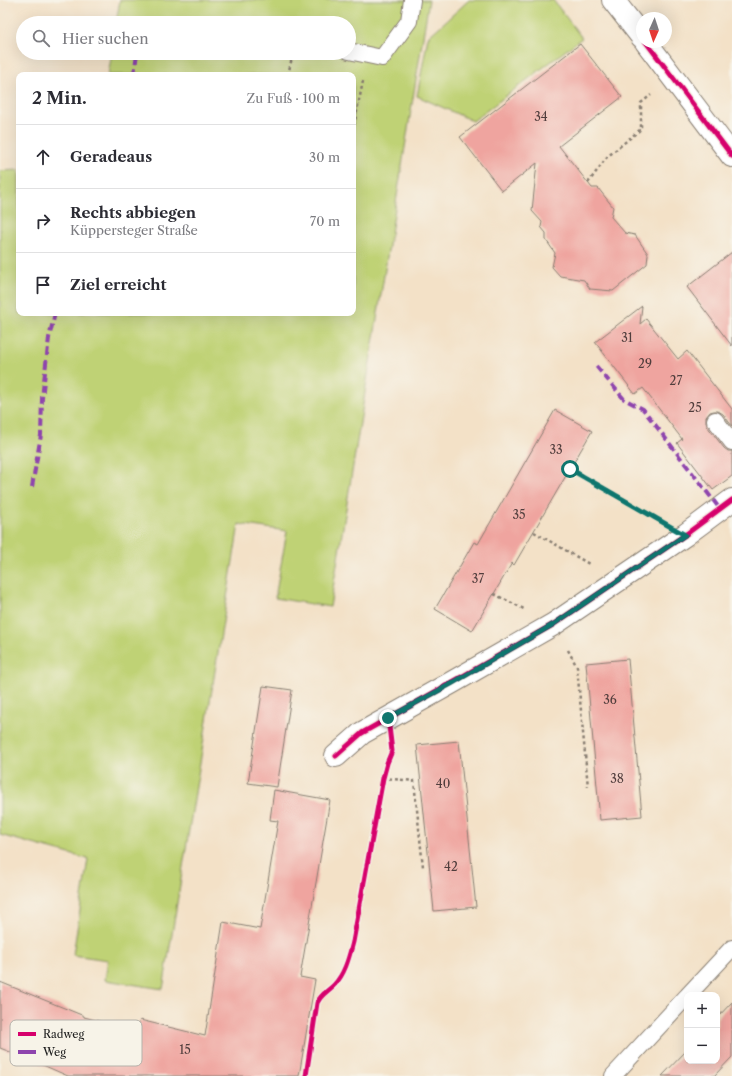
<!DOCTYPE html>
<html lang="de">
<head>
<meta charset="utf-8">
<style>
  :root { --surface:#fff; --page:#f7f7f7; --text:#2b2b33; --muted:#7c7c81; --line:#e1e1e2 }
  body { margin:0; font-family:"Libre Caslon Text",serif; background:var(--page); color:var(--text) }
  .controls { position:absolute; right:12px; bottom:12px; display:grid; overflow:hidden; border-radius:8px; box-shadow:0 4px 16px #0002 }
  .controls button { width:36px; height:36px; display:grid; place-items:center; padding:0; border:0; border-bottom:1px solid var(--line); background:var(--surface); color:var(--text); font:20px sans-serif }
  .compass { position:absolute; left:636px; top:12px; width:36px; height:36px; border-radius:50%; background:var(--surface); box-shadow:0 4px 16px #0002; rotate:183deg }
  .stop { position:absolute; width:12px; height:12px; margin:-9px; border:3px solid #0f766e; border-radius:50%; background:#fff }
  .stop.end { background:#0f766e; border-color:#fff; box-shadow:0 1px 4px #0008 }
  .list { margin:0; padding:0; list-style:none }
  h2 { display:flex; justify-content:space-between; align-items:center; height:52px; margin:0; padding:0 16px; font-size:17px }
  h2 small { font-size:13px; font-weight:400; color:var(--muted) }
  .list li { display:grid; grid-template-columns:26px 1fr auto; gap:12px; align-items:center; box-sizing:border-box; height:64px; padding:0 16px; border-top:1px solid var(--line) }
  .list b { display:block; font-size:15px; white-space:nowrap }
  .list p { margin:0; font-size:13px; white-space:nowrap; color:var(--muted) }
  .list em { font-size:13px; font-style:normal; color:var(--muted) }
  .icon { flex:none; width:22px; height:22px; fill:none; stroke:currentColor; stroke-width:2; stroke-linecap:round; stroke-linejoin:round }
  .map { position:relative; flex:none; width:732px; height:1076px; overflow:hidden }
  .search { position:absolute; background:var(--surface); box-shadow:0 4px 16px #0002; left:16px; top:16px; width:340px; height:44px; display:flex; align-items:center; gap:10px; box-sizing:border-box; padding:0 14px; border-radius:22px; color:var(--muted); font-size:15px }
  .panel { position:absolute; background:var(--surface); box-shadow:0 4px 16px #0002; left:16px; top:72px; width:340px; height:244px; border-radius:8px }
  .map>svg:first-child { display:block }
  .green { fill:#bfd275; stroke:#6e7748 }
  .building { fill:#efa49f }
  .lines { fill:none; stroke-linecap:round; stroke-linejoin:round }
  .service-casing { stroke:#887e72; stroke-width:18 }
  .minor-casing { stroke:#887e72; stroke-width:24 }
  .path { stroke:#887e72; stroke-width:2.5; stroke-dasharray:3 3; stroke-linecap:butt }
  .service { stroke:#fff; stroke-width:16 }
  .minor { stroke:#fff; stroke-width:22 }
  .quiet { stroke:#8e44ad; stroke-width:4; stroke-dasharray:8 4; stroke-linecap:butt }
  .cycleway-casing { stroke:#f7f3e8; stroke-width:8 }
  .cycleway { stroke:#d6006c; stroke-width:5 }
  .route { stroke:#0f766e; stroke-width:5 }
  .labels { text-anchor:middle; stroke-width:3; stroke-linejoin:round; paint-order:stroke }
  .number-label { font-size:12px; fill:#513e3d }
  .key { fill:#f7f3e8; stroke:#b5b2ab; stroke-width:1 }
  .key-label { font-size:11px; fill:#1c1c1c }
</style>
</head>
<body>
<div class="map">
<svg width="732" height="1076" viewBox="0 0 732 1076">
  <rect width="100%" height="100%" fill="#f7f3e8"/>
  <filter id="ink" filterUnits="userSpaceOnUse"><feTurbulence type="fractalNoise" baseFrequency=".025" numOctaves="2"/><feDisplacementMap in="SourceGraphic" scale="8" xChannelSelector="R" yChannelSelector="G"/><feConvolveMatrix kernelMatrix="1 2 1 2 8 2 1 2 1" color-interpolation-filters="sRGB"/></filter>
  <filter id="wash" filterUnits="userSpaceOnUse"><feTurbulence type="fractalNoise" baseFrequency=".012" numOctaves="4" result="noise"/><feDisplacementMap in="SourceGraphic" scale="16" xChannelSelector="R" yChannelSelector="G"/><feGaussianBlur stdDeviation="0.9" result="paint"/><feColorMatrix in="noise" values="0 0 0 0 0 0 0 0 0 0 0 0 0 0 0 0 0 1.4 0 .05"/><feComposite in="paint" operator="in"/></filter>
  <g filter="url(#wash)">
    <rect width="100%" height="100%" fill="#f3e1c7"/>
    <!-- green -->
    <path class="green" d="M120,0h309l-99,607 -55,-9 12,-67 -48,-7 -76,465 -58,-9 3,-20 -35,-5 15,-96 -88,-24v-664l19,-1v143h334v-238h-245l4,-22h237v-30h-233z
      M469,0h84l29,38 -109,83 -56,-25 11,-59z"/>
    <g id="blocks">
      <!-- building -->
      <path class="building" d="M580,44l42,53 -63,49 33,42h6l15,19 -2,10 14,16 10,2 13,19 -1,10 -34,27 -23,-2 -6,-9 -24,-4 -8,-9 3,-14 -9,-13v-7l-5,-6 1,-5 -10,-11 5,-48 -35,28 -42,-54z
        M732,252v94l-45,-59z
        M642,306l-2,18 6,-5 32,40 9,-8 45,58v17l-9,-12 -5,-3h-4l-4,1 -4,5v5l1,4 17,22 4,3h4v25l-19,14 -36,-47 5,-4 -39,-51 -8,6 -40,-52z
        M555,410l37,21 -78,134 -2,-2 -40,68 -37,-22 39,-67 4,2z
        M628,659l14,157 -42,4 -14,-157z
        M263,686l29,4 -15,97 -29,-4z
        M459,741l17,166 -42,4 -17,-166z
        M274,790l56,10 -30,177 15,3 -16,96h-231l-32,-14 -36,-14v-66l84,34v1l52,14 4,-11 65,16 18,-114 37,7 18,-108 -8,-1z
        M732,1002v55l-18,19h-52l25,-26v11h30v-43z"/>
    </g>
  </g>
  <g filter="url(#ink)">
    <use href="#blocks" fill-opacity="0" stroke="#887e72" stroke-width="1"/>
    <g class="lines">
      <defs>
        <path id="service" d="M349,51l33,7 27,-37 3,-21
          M715,420l17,22
          M688,995l44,-47
          M613,1076l74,-80"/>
        <path id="minor" d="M613,0l29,37
          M646,42l86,114
          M336,756l26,-23 89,-50 103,-59 131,-89 47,-35"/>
      </defs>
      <!-- service casing -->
      <use href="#service" class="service-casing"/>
      <!-- minor casing -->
      <use href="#minor" class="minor-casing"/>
      <!-- path -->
      <path class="path" d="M288,75l5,-22
        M353,131l10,-50
        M588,183l19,-26 34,-28v-26l10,-8
        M570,469l87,50
        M534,532l57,33
        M494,594l30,15
        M568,650l9,17 11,120
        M383,778l31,3 9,86"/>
      <!-- service -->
      <use href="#service" class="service"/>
      <!-- minor -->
      <use href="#minor" class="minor"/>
      <!-- quiet -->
      <path class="quiet" d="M216,23l48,-3v3
        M133,75l2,-7 2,-15
        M596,366l28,33 19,10 77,100
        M32,487l9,-52 1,-37 7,-60 6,-25"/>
      <defs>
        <path id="cycleway" d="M646,42l86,114
          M336,756l26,-23 89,-50 103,-59 131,-89 47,-35
          M306,1076l11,-73c4,-9 10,-11 17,-18 11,-11 15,-28 19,-43l30,-164 4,-15 5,-12 -4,-33"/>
      </defs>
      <!-- cycleway casing -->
      <use href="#cycleway" class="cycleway-casing"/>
      <!-- cycleway -->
      <use href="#cycleway" class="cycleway"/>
    </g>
  </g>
  <g class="lines" filter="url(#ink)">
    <!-- route -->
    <path class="route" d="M388,718l63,-34 103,-60 131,-89 -115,-66"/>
  </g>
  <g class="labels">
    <!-- number labels -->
    <g class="number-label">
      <text x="541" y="121">34</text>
      <text x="627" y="342">31</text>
      <text x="645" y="368">29</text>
      <text x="676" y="385">27</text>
      <text x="695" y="412">25</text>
      <text x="556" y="454">33</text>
      <text x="519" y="519">35</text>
      <text x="478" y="583">37</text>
      <text x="610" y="704">36</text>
      <text x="617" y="783">38</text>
      <text x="443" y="788">40</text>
      <text x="451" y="871">42</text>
      <text x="185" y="1054">15</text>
    </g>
  </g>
  <!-- legend -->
  <rect x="10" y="1020" width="132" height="46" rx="6" class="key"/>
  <rect x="18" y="1032" width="18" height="4" fill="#d6006c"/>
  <rect x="18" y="1050" width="18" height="4" fill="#8e44ad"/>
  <g class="key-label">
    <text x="43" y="1038">Radweg</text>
    <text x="43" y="1056">Weg</text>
  </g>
</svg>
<div class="controls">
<button>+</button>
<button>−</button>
</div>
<svg class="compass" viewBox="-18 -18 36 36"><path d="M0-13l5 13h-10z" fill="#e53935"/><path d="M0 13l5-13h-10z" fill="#7c7c81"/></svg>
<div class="stop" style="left:570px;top:469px"></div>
<div class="stop end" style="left:388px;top:718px"></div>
<div class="search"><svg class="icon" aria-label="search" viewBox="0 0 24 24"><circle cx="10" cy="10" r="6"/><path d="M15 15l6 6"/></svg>Hier suchen</div>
<section class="panel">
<h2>2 Min.<small>Zu Fuß · 100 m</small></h2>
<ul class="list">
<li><svg class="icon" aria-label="ahead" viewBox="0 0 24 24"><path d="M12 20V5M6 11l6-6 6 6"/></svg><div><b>Geradeaus</b></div><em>30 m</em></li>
<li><svg class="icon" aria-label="right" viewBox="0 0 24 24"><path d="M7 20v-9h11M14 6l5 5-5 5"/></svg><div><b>Rechts abbiegen</b><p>Küppersteger Straße</p></div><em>70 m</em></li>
<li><svg class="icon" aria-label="arrive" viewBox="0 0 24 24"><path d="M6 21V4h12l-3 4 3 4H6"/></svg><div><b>Ziel erreicht</b></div></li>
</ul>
</section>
</div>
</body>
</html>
